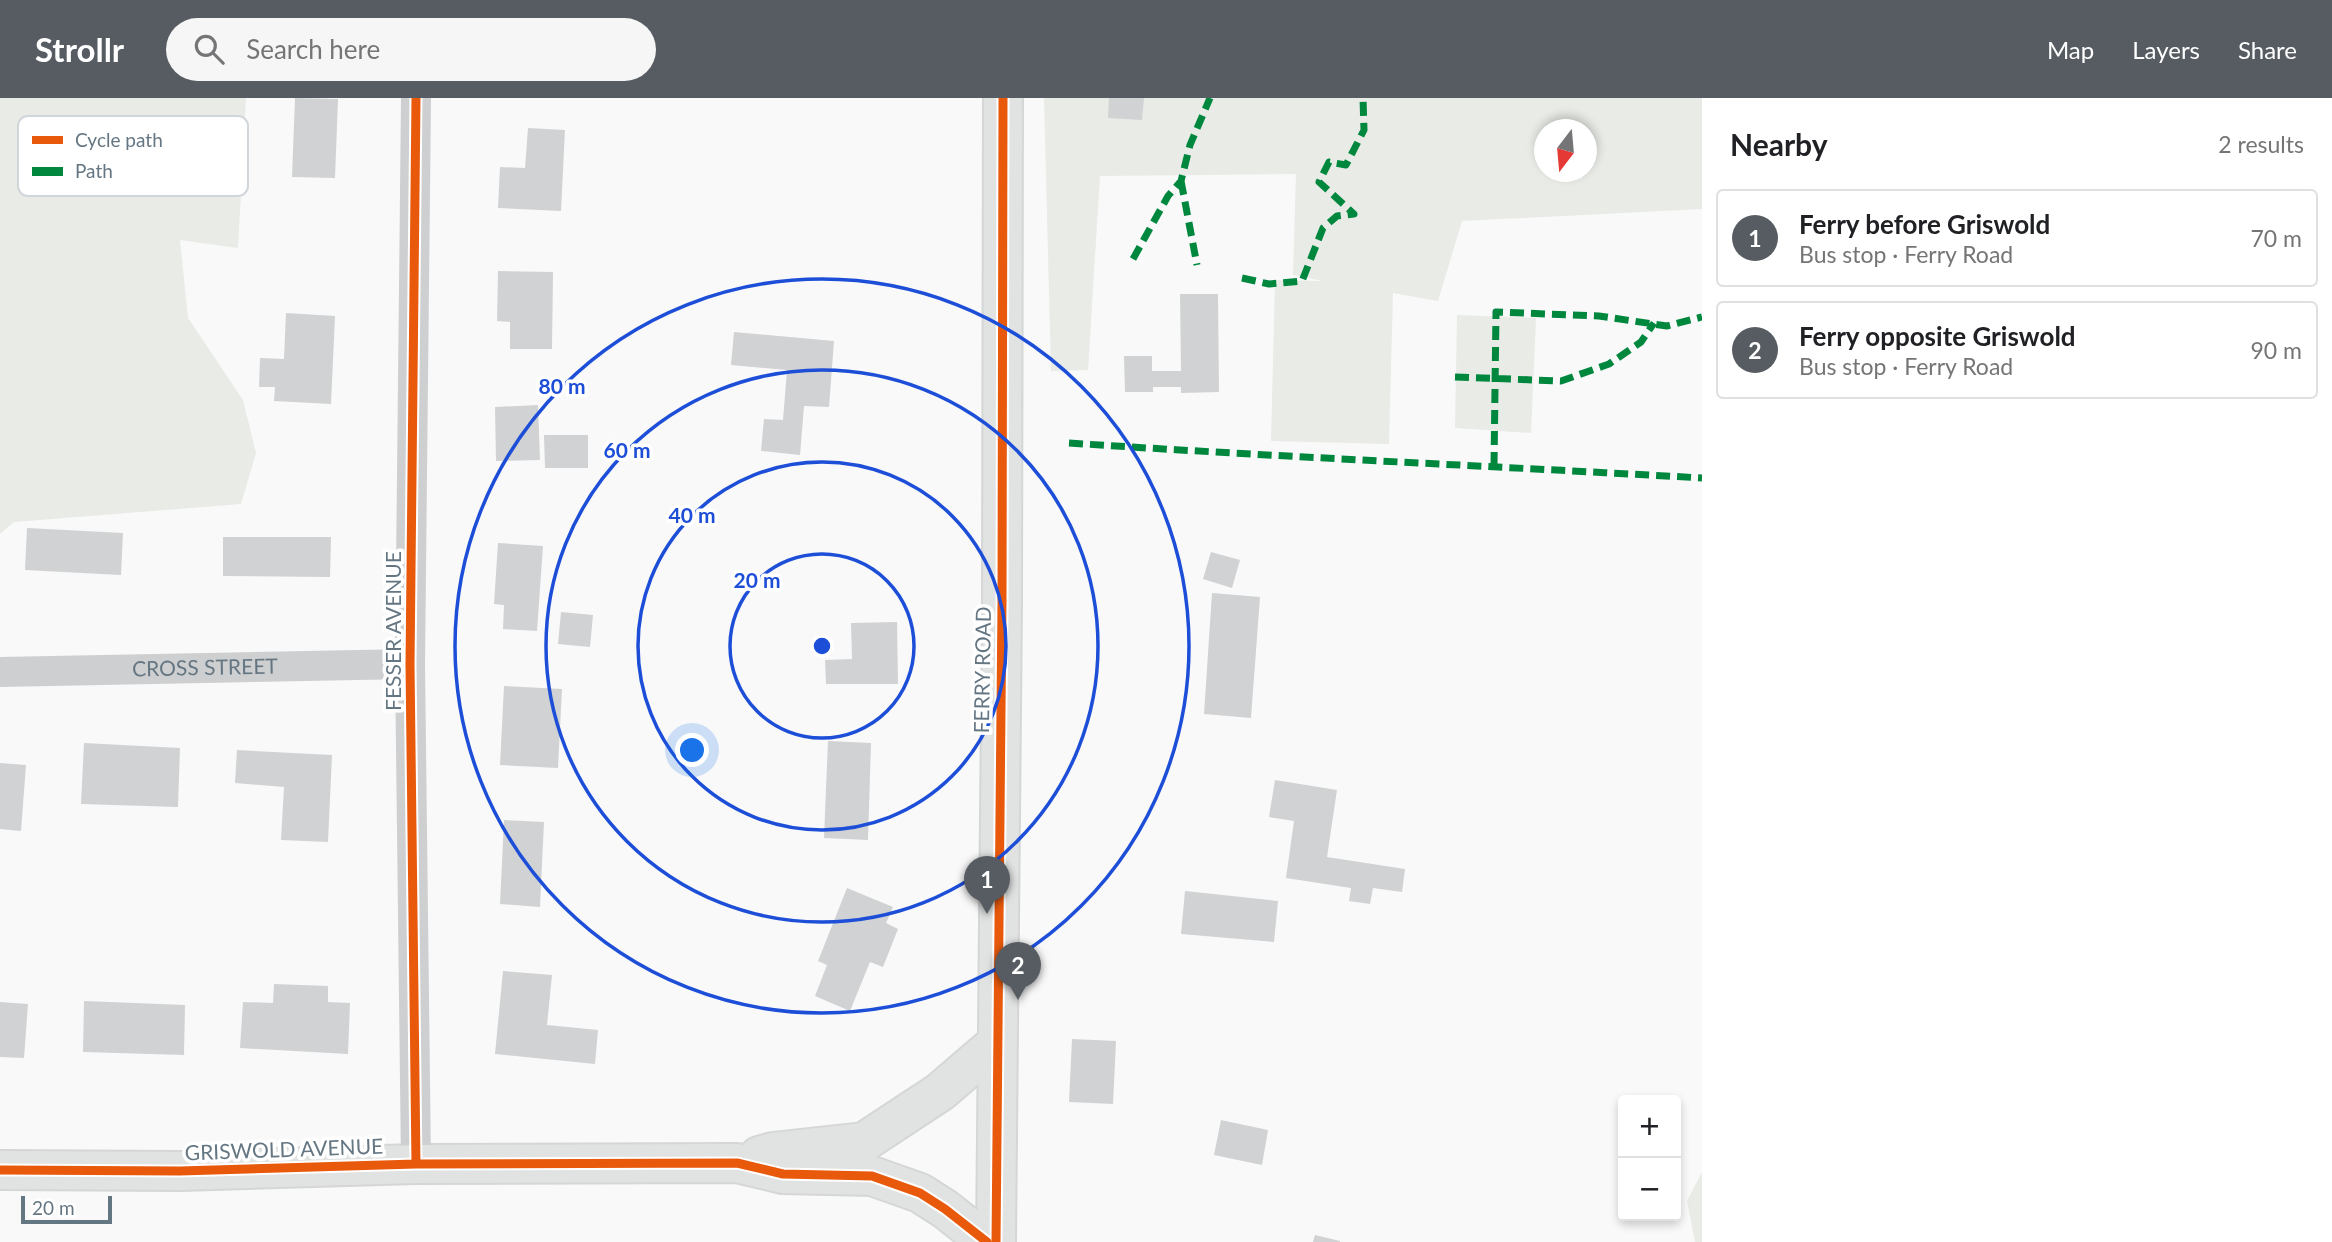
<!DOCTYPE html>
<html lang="en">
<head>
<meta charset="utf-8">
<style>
  :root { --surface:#fff; --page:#f6f6f6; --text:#202124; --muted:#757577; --line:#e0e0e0; --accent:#565c61 }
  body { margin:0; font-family:Lato,sans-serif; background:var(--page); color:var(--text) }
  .controls { position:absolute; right:21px; bottom:21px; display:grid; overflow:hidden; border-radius:7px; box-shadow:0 4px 10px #0003 }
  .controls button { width:63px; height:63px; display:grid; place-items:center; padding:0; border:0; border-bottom:2px solid var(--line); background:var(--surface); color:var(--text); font:35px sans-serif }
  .compass { position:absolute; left:1534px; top:21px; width:63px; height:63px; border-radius:50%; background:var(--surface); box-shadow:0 4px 10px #0003; rotate:196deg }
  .scale { position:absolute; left:21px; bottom:18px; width:91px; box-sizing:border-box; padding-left:7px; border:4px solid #657683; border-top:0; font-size:19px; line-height:24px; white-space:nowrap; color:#657683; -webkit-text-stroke:5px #fff; paint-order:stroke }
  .you { position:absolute; left:693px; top:653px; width:24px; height:24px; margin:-18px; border:5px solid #fff; border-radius:50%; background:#1a73e8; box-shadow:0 0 0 10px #1a73e833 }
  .badge { display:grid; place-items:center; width:46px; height:46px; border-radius:50%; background:var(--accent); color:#fff; font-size:23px; font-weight:700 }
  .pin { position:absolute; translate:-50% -58px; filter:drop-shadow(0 2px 4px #0008) }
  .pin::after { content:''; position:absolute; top:37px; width:24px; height:21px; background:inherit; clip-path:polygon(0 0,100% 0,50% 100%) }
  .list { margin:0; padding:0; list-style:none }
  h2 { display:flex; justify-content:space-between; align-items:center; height:91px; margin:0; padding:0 28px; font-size:30px }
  h2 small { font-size:23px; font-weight:400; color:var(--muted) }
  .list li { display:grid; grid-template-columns:46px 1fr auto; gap:21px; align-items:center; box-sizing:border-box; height:98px; margin:0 14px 14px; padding:0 14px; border:2px solid var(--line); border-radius:7px }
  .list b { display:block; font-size:26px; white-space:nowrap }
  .list p { margin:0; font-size:23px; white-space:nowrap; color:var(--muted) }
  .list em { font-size:23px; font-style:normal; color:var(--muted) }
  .icon { flex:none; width:38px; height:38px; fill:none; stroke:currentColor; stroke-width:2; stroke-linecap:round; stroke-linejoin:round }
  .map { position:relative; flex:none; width:1702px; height:1144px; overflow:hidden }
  header { display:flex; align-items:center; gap:42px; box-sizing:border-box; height:98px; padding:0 35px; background:var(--accent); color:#fff }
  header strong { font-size:33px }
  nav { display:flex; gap:38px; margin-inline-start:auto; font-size:24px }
  .search { width:490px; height:63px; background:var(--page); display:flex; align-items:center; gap:18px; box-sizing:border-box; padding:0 24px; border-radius:38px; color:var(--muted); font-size:26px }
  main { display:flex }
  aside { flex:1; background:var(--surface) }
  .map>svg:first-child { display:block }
  .green { fill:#e8ebe6; fill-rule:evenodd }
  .building { fill:#d0d2d3 }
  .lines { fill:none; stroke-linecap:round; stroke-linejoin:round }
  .secondary-casing { stroke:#d5d6d7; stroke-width:42 }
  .primary-casing { stroke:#d5d6d7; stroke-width:42 }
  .street { stroke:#cecfd0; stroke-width:30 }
  .secondary { stroke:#e1e2e2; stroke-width:38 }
  .primary { stroke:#e1e2e2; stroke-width:38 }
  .quiet { stroke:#00873e; stroke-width:7; stroke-dasharray:14 7; stroke-linecap:butt }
  .cycleway-casing { stroke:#fff; stroke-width:13 }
  .cycleway { stroke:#e8590c; stroke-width:9 }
  .ring { fill:none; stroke:#1d4ed8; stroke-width:3.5 }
  .labels { text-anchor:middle; stroke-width:7; stroke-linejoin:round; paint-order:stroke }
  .street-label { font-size:21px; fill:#657683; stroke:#fff }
  .key { fill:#fff; stroke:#d1d6da; stroke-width:2 }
  .key-label { font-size:19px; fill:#657683 }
  .centre { fill:#1d4ed8; stroke:#fff; stroke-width:3.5 }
  .ring-label { font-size:21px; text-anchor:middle; font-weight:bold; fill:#1d4ed8; stroke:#fff; stroke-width:7; stroke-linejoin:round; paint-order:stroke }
</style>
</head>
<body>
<header>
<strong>Strollr</strong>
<div class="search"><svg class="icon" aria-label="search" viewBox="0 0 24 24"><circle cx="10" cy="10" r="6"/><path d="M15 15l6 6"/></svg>Search here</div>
<nav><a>Map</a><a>Layers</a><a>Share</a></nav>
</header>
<main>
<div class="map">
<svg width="1702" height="1144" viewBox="0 0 1702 1144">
  <rect width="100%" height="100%" fill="#f9f9f9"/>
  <!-- green -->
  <path class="green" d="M0,0h246l-8,150 -58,-8 8,78 55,82 13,53 -15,51 -227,18 -14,12z
    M1044,0h658v111l-240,12 -24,80 -45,-8 -4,151 -118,-3 4,-161 48,1 -30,-6 3,-101 -196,2 -12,194 -37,1zM1545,32h42v42h-42z
    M1457,217l79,3 -5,115 -76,-5z
    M1702,1074v70h-7l-8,-41z"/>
  <!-- building -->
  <path class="building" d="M295,0l43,1 -3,79 -43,-1z
    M1109,0h35l-2,22 -34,-2z
    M528,30l37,2 -4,81 -63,-3 2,-41 25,1z
    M498,173l55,1 -1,77h-42v-27l-13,-1z
    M1180,196h38l1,98 -38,1v-6h-28v5h-28l-1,-36h28v15h29z
    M286,215l49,3 -4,88 -57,-3 1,-14h-16l1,-29 24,1z
    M734,234l100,9 -5,66 -25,-1 -4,49 -39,-4 3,-32 19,1 4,-50 -56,-5z
    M538,307l2,55 -44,1 -1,-54z
    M544,337h44v33h-43z
    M27,430l96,5 -2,42 -96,-5z
    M223,439h108l-1,40 -107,-1z
    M498,445l45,3 -6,85 -34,-2 1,-24 -10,-1z
    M1211,454l29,8 -8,28 -29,-9z
    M1212,495l48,4 -9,121 -47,-4z
    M561,514l32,3 -3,32 -32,-3z
    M897,524l1,62h-72l-1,-24 27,-1 -1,-36z
    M504,588l58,3 -4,79 -58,-3z
    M828,643l43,2 -3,97 -44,-2z
    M84,645l96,5 -2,59 -97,-3z
    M237,652l95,5 -4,87 -47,-2 3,-53 -49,-4z
    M0,665l26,2 -5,66 -21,-2z
    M1275,682l62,10 -10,67 78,12 -3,23 -29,-4 -3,16 -21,-3 2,-13 -65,-10 8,-57 -25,-4z
    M504,722l40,2 -4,85 -40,-3z
    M847,790l46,19 -7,16 12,6 -15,38 -13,-5 -20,49 -35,-15 12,-31 -9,-4z
    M1185,793l93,10 -4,41 -93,-8z
    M503,873l49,4 -5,50 51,5 -3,34 -100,-10z
    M274,886l54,2v16l22,1 -2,51 -108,-6 3,-46 30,1z
    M84,903l101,4 -1,50 -101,-3z
    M0,904l28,2 -4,54 -24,-1z
    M1072,941l44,2 -3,63 -44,-2z
    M1221,1022l47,10 -6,35 -48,-10z
    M1315,1137l25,6v1h-27z"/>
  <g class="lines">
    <defs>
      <path id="secondary" d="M759,1058l14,-4 91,-10 76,-50 57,-49
        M0,1072l180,1 236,-7 321,-1 46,11 89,2 48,17 25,16 42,33"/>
      <path id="primary" d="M996,1144l6,-639 1,-505"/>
    </defs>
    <!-- secondary casing -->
    <use href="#secondary" class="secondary-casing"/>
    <!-- primary casing -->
    <use href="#primary" class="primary-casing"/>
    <!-- street -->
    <g class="street">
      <path id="s1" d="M0,574l410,-8"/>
      <path d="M416,1066l-6,-500 6,-566"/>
    </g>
    <!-- secondary -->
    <use href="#secondary" class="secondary"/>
    <!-- primary -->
    <use href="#primary" class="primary"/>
    <!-- quiet -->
    <path class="quiet" d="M1181,83l16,84
      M1133,161l35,-63 13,-15 9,-36 20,-47
      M1242,180l27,6 33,-3 21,-53 14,-12 17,-2 -35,-32 10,-20 17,3 18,-35 -1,-32
      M1455,279l106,4 48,-17 32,-22 13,-19
      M1069,345c211,14 422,23 633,35
      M1494,368l2,-154 103,4 68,10 35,-9"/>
    <defs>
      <path id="cycleway" d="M416,1066l-6,-500 6,-566
        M0,1072l180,1 236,-7 321,-1 46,11 89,2 48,17 25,16 42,33
        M996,1144l6,-639 1,-505"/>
    </defs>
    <!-- cycleway casing -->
    <use href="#cycleway" class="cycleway-casing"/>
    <!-- cycleway -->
    <use href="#cycleway" class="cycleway"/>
  </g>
  <!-- distance rings -->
  <g class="ring">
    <circle cx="822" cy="548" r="92"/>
    <circle cx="822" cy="548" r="184"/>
    <circle cx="822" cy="548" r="276"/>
    <circle cx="822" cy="548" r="367"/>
  </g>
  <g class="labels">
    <!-- street labels -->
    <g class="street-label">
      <text transform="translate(394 533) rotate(-90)" y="7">FESSER AVENUE</text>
      <text dy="7" stroke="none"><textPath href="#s1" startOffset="205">CROSS STREET</textPath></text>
      <text transform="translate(983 572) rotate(-89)" y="7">FERRY ROAD</text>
      <text transform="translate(284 1052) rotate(-2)" y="7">GRISWOLD AVENUE</text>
    </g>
  </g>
  <!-- legend -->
  <rect x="18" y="18" width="230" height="80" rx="10" class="key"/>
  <rect x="32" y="38" width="31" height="8" fill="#e8590c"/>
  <rect x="32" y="69" width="31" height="9" fill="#00873e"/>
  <g class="key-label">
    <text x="75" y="49">Cycle path</text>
    <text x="75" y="80">Path</text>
  </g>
  <circle cx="822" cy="548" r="10" class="centre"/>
  <g class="ring-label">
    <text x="562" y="296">80 m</text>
    <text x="627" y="360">60 m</text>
    <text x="692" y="425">40 m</text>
    <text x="757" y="490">20 m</text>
  </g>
</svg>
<div class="controls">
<button>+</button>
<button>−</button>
</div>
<svg class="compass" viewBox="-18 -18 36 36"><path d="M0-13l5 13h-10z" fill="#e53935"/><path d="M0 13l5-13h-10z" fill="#757577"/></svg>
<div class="scale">20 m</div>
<div class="you"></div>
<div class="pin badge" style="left:987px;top:816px">1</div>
<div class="pin badge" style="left:1018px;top:902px">2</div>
</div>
<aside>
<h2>Nearby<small>2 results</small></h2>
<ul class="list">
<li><span class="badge">1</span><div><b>Ferry before Griswold</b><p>Bus stop · Ferry Road</p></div><em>70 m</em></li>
<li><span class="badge">2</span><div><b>Ferry opposite Griswold</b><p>Bus stop · Ferry Road</p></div><em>90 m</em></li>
</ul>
</aside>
</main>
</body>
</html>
